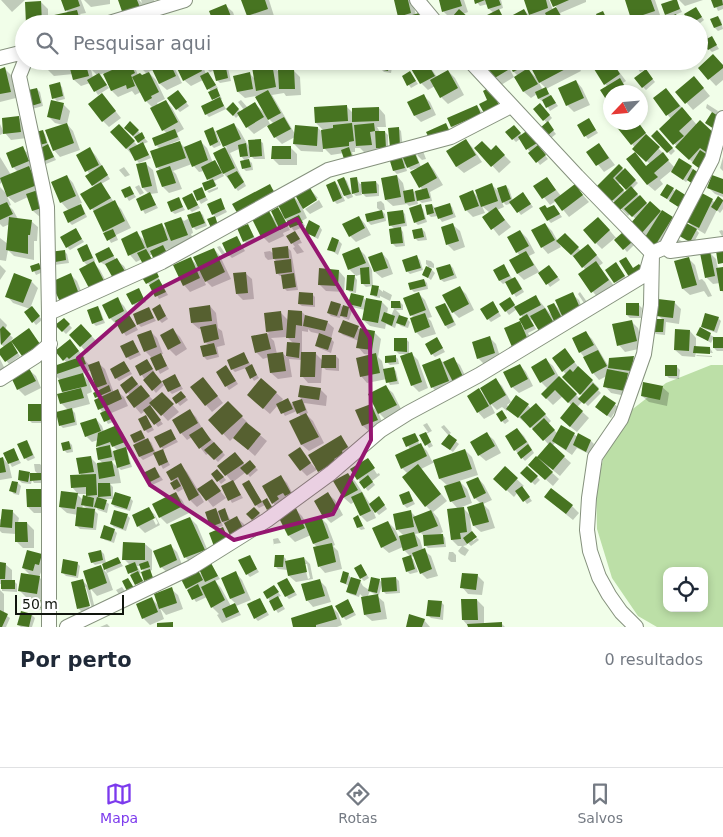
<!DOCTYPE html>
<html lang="pt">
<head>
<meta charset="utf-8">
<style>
  :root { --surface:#fff; --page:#f2f2f3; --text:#1f2937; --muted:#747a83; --line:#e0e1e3; --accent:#7c3aed }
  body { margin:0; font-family:"DejaVu Sans",sans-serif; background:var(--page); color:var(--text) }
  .controls { position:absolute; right:15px; bottom:15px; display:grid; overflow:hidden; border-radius:10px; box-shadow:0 2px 8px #0003 }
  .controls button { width:45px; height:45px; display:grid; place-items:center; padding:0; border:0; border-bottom:1px solid var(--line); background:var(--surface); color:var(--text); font:25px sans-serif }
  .compass { position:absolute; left:603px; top:85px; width:45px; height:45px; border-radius:50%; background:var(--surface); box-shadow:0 2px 8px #0003; rotate:244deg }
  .scale { position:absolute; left:15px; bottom:12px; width:109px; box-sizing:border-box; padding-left:5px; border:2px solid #10150d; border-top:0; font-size:14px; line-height:18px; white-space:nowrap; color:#10150d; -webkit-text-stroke:4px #fff; paint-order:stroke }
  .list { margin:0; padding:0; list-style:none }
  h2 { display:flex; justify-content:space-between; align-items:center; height:65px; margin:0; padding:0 20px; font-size:21px }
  h2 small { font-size:16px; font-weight:400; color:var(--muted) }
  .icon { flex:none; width:28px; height:28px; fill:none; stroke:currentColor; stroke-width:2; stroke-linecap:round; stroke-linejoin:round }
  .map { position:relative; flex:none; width:723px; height:627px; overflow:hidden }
  .search { position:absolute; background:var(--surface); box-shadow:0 2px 8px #0003; left:15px; right:15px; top:15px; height:55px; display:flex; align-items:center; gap:12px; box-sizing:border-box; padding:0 18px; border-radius:28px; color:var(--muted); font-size:19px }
  .sheet { height:140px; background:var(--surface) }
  nav { display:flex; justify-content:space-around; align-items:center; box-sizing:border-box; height:70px; border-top:1px solid var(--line); background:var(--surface); font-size:14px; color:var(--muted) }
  nav a { display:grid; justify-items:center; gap:2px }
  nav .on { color:var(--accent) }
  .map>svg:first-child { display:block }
  .green { fill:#bcdfa7; fill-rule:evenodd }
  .shadow { fill:#0003; fill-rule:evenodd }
  .building { fill:#477421 }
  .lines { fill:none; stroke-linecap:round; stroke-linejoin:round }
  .minor-casing { stroke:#85917d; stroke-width:16 }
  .minor { stroke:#fff; stroke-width:14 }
  .marked { fill:#951670; fill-opacity:0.2; stroke:#951670; stroke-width:4; stroke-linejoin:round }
</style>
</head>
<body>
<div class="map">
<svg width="723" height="627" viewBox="0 0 723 627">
  <rect width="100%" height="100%" fill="#f1fee9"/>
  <!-- green -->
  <path class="green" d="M711,365h12v262h-66l-19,-11 -26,-38 -15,-49 -1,-41 10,-40 23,-36 37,-29zM667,571h37v37h-37z"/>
  <!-- shadow -->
  <path class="shadow" d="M1,0h24l-13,12z
    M62,0h19l5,13 -6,1 3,4 2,6h-57l13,-22 7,7v9l20,-5z
    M110,0v4l-19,3 -7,-7z
    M123,0h16l3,3 -1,-3h13l3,7 -13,4z
    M244,0h25l5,16 -19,6 1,1 37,-6 7,7h-46l1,-1 -7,-7z
    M395,0h15l3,3 3,12 3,-1 7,10h-44l13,-5 5,4 2,-4 -3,-3z
    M440,0h24l4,12 -5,2 10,10h-25l6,-8 -4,2 -7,-7z
    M475,0h26l2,8 -5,2 9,14h-17l4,-11 -5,-4 -1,-5 -8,2z
    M525,0h24l4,10 4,-2 -5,-8h34v2l-26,11 4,8 -4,3h-8l-4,-7 -11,4 -7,-7z
    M626,0h29l6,18 -18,6h-5l-6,-5z
    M676,0l6,12 -7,3 6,9h-14l2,-6 -3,-4z
    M679,0h24l-18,6z
    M713,0h10v9l-5,2z
    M226,6l7,6 4,12h-22z
    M524,10l7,7 3,7h-18z
    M698,11l6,9 -5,4h-7l-6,-9z
    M718,17l3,3 2,9 -5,2 -3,-3z
    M703,29l6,10 5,2 5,8 -7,3 -3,-3 -10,-14v-4z
    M46,61h72l2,7 9,-4 7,6 2,5 4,1 5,-2 -4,-4 4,-9 4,7 7,-3 -4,-4h14l6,6 8,16 -15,7 -7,-6 -6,-14 -6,2 8,8 9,19 -8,4 1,2 8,-4 6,7 12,21 -7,4 3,7 -10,4 1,2 9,-3 5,5 16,-6 6,6 6,15 2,-1 6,6 -6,-14 12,-6 -2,-2 9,-22 6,7 10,18 10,-8 3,2 2,16h-11l-4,-4v3l-3,1 5,4 1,7 -7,1 -3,-3 2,-7 -4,-5 -2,-7 -9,4 16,33 -8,5 -17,-21 3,6 -10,5 3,4 -11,4 4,-8 -6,-10 -5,1 -7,-8 -19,7 3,3 6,15 -13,4 -6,-6 -3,-16 -3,-4 3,-18 -4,-4 11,-12 -4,-3 -10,-22 -7,-7 -5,-9 -6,3 -3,-4 -14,6 -6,-6 -8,-18 -5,2 10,13 -11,7 -8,-12 -9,3 -7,-6 -1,-6 -19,2 -6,-6zM91,69l6,6 -4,3z
    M182,61h47l-5,3 4,4 3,13 -11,2 -3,-3 -2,-10 -7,3 10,15 -2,1 3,4 3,6 -1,1 5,9 -17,8 -3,-3 9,-13 -4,-9 -8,-12 -12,6 -7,-6zM202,64l8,8 -4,2z
    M235,61h11l3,5 -8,4z
    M286,61h11l-1,7 -7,-1 -3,-3z
    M382,61l11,1 -2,11 -7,-1 -3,-3z
    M410,61h23l-5,3 9,13 11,-6 7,7 9,17 -16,9 -7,-7 -6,-11 -7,4 -7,-7 -9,-15 3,-2z
    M485,61h20l9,16 -13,8 -7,-7 -2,-10z
    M509,61h16l4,7 -2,1 11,10 -6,-18h44l5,10 -35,18 12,17 -8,5 -6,-10h-2l-3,-2 -2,-5 -6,4 -7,-6 -8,-14 2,-2 -4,-4zM538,81l8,7 -3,2z
    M611,61l15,20 -3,2 7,9h-20v12l-8,-13 6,-4 -3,-3z
    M626,61h28l2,3 -16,8 -3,-5 -4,1z
    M675,61h9l-6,3z
    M272,65l6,6h16l6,6 1,18 -15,1 -2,-3 -12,2 23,39 23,-6 3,3h3l-8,-8 30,-17 7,7 26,-5 6,7 1,12h-9l3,5h5l3,3v15l-8,1 -2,-3v3l-14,1 -4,-4h-5v4h-3l2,7 -6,2 -4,-8 -13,2 -8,-8v5l-22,-1 -7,-7 1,-7 -13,7 -7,-7 -7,-12 -14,9 -7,-7 -7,-13 -4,4 -8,-9 5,-5 8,8 3,-2 -6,-8 3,-2 7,8 7,-4 11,10 -10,-18 -11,2 -7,-6 -3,-15 14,-4 6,6zM266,116l8,8 -3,2z
    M723,66v14l-7,6 -17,-18z
    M5,69l6,6 5,23 -16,4v-32z
    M410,72l8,12 -7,4 -8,-12z
    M648,73l7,9 -9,8 -3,-3z
    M576,81l6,7 8,17 -16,7 -7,-7z
    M59,84l3,3 3,12 -8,2 -3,-3z
    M700,84l10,12 -17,14 -16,-18z
    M37,89l3,3 3,14 -11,3 -3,-3z
    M666,89l31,36 19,35 -20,6 -36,-37 11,-10 -17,-21z
    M180,95l9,11 -9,6 -3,-3z
    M424,96l6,6 6,13 -15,7 -6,-6z
    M52,101l12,4 6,6 -3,13 6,7 7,19 -20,7 -6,-7 9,-25 -8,-2 -7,-7z
    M108,102l13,16 -12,9 -6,-6z
    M540,104l12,14 -5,5 9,11 -5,4 -3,-3 -1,-12 -13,-14z
    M707,104l11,7 -2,4 -9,8 6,-10 -7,-5z
    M477,106l6,7 -25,20 -6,-6 -4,-8z
    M19,118l6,6 2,14 -16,2 -6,-7z
    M130,122l18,20 -5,2 8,14 -12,5 -27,-31 7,-6 19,20 3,-1 -16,-17z
    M638,122l13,19 14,14 -1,1 11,12 16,-1 3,3 2,16 -8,-6 -2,2 -15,-11 -11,9 3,4 -8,7 -7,-6 -20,-26 19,8 3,-3 -16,-15 1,-1 -3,-4z
    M591,123l7,10 -10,6 -10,-13z
    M0,124l4,9 -4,2z
    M398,128l3,3 2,18 -13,-20z
    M213,129l3,3 5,13 -7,3 -3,-3z
    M517,129l5,7 9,-2 8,12 -1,1 10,12 -8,6 -20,-26 -4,3 -3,-3z
    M42,131l3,3 4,13 7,13 -10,4 -3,-3 -6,-16z
    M657,132l18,19 -4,4 -19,-19z
    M466,140l6,7 10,15 -18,11 -7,-6 -9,-15z
    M599,144l16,21 -11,7 -16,-20z
    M290,147l7,7v11h-18l-6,-6z
    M496,147l15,15 -12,11 -23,-25 15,4z
    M22,148l7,6 5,14 -4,1 5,5 15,39 -10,4 -7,-6 -5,-14 -13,6 -8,-7 4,9 -2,1 4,4 5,9 13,2 7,6 -1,14h-3v19l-20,-4 -6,-6 -2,11 -6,-1v-22l8,6 2,-20 -7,3 -3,-3v-37l7,7 -5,-12 -2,2v-27l11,18 7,-3 -5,-5z
    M90,149l6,7 14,23 -9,5 13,18 7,7 10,19 -15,7 2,5 -7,3 -16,-30 -13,-19 12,-7 -4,-12 -12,-20z
    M413,150l5,6 -2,-6 7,1 3,8 -4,1 -6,-6 5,13 7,-4 6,7 9,15 -13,7 2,9 -10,2 -5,-4 1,5 -9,2 -2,-2 -14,2 -7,-6 11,-24 6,7 2,9 18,-1 -11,-18 6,-4 -1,-1 -6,2 -6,-6 2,7 -10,3 -3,-3 -3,-12 10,-3 5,5z
    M723,157v14l-3,-3z
    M146,164l7,6 5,23 -8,1 8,14 -13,6 -8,-15 12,-5 -6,-6z
    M619,166l19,17 -6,6 16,16 2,-2 11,10 11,5 7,6 -19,30 -22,-23 -2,-12 -6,-5 -2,2 -29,-30zM621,183l7,7 -2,3 -8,-8z
    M124,167l6,8 -5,2 -6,-7z
    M67,176l6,7 9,20 -3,1 4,4 4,9 -15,8 -3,-3v-11l-8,-9z
    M344,178l3,3 6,16 -5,2 -6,-6h2z
    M356,178l4,6 16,-2 3,3v11l-13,1 -5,-5 1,3 -6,1 -3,-3z
    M547,178l14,18 20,-3 8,9 -20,15 -13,-16 -6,4 -15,-19z
    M723,180v17l-8,-3 -6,-6z
    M335,182l3,3 7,16 -8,3 -3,-3z
    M139,185l5,8 -4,2 -5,-8z
    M492,185l8,8 6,-7 3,3 4,12 13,-4 7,10 -12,8 -9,-12 -6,2 -5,-5 3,7 -7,3 14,17 -12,9 -15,-19 6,-4 -8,-7 3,7 -12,4 -6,-6 -6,-15 12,-4 7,7z
    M269,186l7,6 16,3 7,7 10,-14 9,10 -14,8 -3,-1 6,13 -5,3 3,5 -11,5 -11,-15 7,14 -7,3 1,3 -15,7 -7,-7 -9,-18zM279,204l5,11 -6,-6 -3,10 -8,-8z
    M218,187v2l-9,4 -2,-2z
    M130,188l6,9 -7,4 -6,-10z
    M201,189l7,11 -7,4 -7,-12z
    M673,189l3,3 7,18 -19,-13z
    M192,195l8,13 -8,4 -3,-3z
    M178,199l7,11 -10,4 -3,-2z
    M220,200l7,12 -12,6 1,1h-7l7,-2 -3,-3z
    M319,200l4,7 -13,7 -5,-5z
    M712,200l3,3 8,-2v8l-3,4 -3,-3 -12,24 -10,-6 4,5 -6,11 -12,-7 -3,-3 16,-6 -7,-7z
    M381,201l3,3 1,6h-4l4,4 1,7 -15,4 -3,-3 -2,-7 15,-4 -4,-3v-6z
    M449,204l3,3 4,10 -14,5 -4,-6 -7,1 -3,-3 4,-9 3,3z
    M420,206l3,3 4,13 -9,3 -3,-3z
    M554,206l8,11 -11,6 -3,-3v-11z
    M402,211l3,3 2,12 -8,1 4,5 2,14 -9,1 -3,-3 2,-15 -5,-4z
    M200,212l3,3 4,11 -11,4 -5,-5 2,8 -2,1 3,8 -21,10 -2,-4 -5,2 4,8 -17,-4 -17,8 -6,-7 7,-22 9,9 16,-17 7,7 12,-14 3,3z
    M359,217l6,7 6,11 -15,7 -6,-6z
    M545,224l7,7 9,16 -13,7 -6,-7z
    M248,225l8,15 -9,4 -3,-3z
    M453,225l7,6 5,16 -11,4 -7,-7z
    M605,225l12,14 6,-6 11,12 -7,7 -12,-14 -13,11 -6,-6z
    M320,227l2,3 -4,9 -13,-7z
    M422,229l3,3 2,8 -9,1 -3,-3z
    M76,230l8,12 -14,8 -3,-3z
    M722,230l1,1v7l-4,-7z
    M520,231l7,7 8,15 -6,3 11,17 12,-4 8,11 -10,7 -11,-15 -15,8 -6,-6 -7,-13 9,-5 -3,-4z
    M565,235l16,16 13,1 9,11 -4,3 16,21 -16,12 -20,-24 7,-5 -28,-29z
    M298,236l4,7 -4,1 6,8 -7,2 -4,-6 2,-1 -3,-4z
    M237,237l8,14 -13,7 -3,-3z
    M676,238l11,6h-10l-3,-3z
    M339,241l3,3 -4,11 -9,-6z
    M87,245l8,16 -2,1 7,8 9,17 -25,-25 -6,-13z
    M220,246l7,10 -3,2 -7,-11z
    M109,248l7,12 8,6 8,14 -32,-18z
    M288,248l3,3 7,39 -11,1 -3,-3 -2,-12h-2l-3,-3v-11l-3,-3 -6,1 -3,-3 -1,-5 6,-1 4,3z
    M214,249l6,7 11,23 -19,8 -9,-9 3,7 -16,7 -6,-7 6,-27 9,9z
    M359,249l6,6 7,15 1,16 -7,1 -3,-3 -1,-10 -6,2 -6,-6 -7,-15z
    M64,251l3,3 2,9 -15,2 -3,-3z
    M709,252l7,7 2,10 5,-1v25l-3,-10 -7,1 -7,-7z
    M382,253l6,7 5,14 -11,4 -7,-6z
    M417,257l3,3 3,10 -13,4 -3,-3z
    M688,258l7,7 4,15 3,-1 3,3 7,14 -4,1 -4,-6 -14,4 -7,-6z
    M426,260l5,1 3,3v4l-5,-1 6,6 -4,7 -8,-6 5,-8 -2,-2z
    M39,264l4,8 -7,3 -4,-8z
    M0,265l6,6 -6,9z
    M450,265l3,3 4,10 -13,4 -3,-2z
    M504,266l9,14 2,-2 3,3 6,11 -8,5 -9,-15 -4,2 -3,-3 -5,-10z
    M618,267l9,12 -9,7 -11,-16z
    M154,270l14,25 -9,4 -8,-14 -4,-2z
    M339,271l6,7 -1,14 -18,-1 -7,-7z
    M245,273l7,6 2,20 -11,1 -6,-6z
    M71,275l6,6 8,20 -18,7z
    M348,276l7,1 2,3 -1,13 -6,-1 -3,-3z
    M424,280l3,3 1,6 -14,3 -3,-3z
    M31,281l7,7 -7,18 11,14 -6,5 -10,-12 4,-4 -17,-6 -6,-7z
    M459,287l7,7 8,16 -15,8 -7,-7z
    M378,288l5,4v-2l9,5 -2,6 -10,-5v2l-5,-1 -3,-3z
    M138,289l8,13 -10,5 -3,-3z
    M580,292l7,10 -3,1 -6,-9z
    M312,294l3,3v10l-13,-1 -3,-2z
    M419,294l6,6 7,17 -4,1 3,3 5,13 -14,4 -6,-6 -2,-14 -3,-3z
    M572,294l7,6 3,8 -17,10 -4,-4 3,7 -8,3 -23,-5 -2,1 5,9 -8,4 6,14 -14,6 -1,-30 6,5 -2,-10 -6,-9 -8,6 -8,-10 12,-4 3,6 20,-10 18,21v-14l7,7z
    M363,297l3,4 16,1 6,6 -1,6 4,2 3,-7 -2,-2 8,-5 3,3v5h-7l4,4 -1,3 8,2 3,3 -2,6 -7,-2 -4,-4 -2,6 -9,-4 -1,5 -15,-3 -7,-6 2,-10 -13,-3 -3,-3z
    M117,299l7,7 14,24 -12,6 -8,-12h-2l-6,-6z
    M674,302l7,7 -2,15 -13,-2 -1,13 -9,-1 -3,-3 10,-11 -5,-5z
    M445,304l3,3 8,18 -8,4 -2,-3z
    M340,305l4,3h5l3,3 -3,9 -5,-2 -3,-3 -1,3 -9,-2 -3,-3z
    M639,305l3,3 -1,10h-11l-3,-3z
    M160,306l8,13 -6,4 -3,-3z
    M210,306l6,7 2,15 4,3 3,14 -8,2 2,10 -12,3 -3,-3 5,-12 -4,-3 -3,-13h-3l-7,-6z
    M495,306l6,10 -10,6 -3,-3z
    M97,307l3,3 5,13 -9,3 -3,-3z
    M149,309l7,12 -15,6 -3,-3z
    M280,312l8,8 14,-8 4,4 21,6 7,6 -3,11 3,3 -3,11 -12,-5 -3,-3 4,-11 -9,-2 -3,-3v3l-6,-1v22h13l8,8 13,-5 3,3v12l-13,-1 -4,-4 -1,17h-13l-6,-7v-16l-13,-1 3,18 -14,2 -7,-6 -2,-16 -6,2 -7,-7 -3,-15 16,-3 -2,-2zM287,337l7,7 -6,-1 -1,14 -5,-4 -5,1 -3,-13 -3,-3z
    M0,318l7,7 -2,5 8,8 -5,6 5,2 7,10 -11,8 -9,-11v-3l4,-3 -4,-4z
    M718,318l3,3 -4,12 -12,-4 -3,-3z
    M64,319l8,9 -6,6 -9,-9z
    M344,321l17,9 13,2 7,7 -3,18 4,4 2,9 9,-2 3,3 3,13 -9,1 -3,-6 -20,4 -6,-7 11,-21 -8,-1 -6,-7 1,-6 -16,-6 -3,-3z
    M631,321l7,7 5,20 -18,4 -6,-7z
    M700,329l14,8 -3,6 -13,-8z
    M29,330l16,21 -16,10 -6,-6z
    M173,330l7,7 7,12 -11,7 -7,-7z
    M150,331l7,7 6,16h-2l8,15 -9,5 -8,-16 -7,-7z
    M690,331l6,7v9l14,1 3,5 -17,-1 -1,5 -13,-1 -7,-6z
    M88,332l10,11 -11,10 -16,-18z
    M585,332l7,7 17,28 25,-9 6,6 -9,33 -20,-4 -6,-7 2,-10 -8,4 -6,-7 -8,-15 -5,-6 -7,-13z
    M437,338l8,14 -10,5 -3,-3z
    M490,338l6,6 5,16 -16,5 -7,-7z
    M723,338v13h-6l-3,-3z
    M406,339l3,3v12l2,-1 7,7 10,28 -9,4 -7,-7 -4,-31h-9l-3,-3z
    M70,341l15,17 -1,1 6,7 8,-3 7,6 9,24 3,-2 7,6 4,9 -19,8 4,8 -5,2 -6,-10 1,-1 -3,-4 -1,-9 -5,-7 6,-3 -3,-3 -6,-17 -9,4 7,7 3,11 -5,2 3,10 -19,5 4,4 2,12 -14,3 -3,-3 8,-15 -7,-7 2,-9 -3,-14 -5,-5 12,-12 -10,-11z
    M133,341l8,14 -11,5 -3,-3z
    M565,350l15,19 19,19 -2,1 4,4 -13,13 -5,-5 -6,6 12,11 -12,14 -9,-7 4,-19 -9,-10 -10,9 -11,-11 6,-5 -7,-7 5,-22 7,6 6,11 21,22 3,-3 -20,-19 3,-3 -3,-3z
    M244,354l15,24 -5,3 -8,-13 -11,4 -3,-3z
    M696,355l16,1v1l-15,-1z
    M395,356l3,3 1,5 -9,1 -3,-3z
    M0,359l8,16 -8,4z
    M439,359l5,4 9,-4 7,6 10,21 -9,4 -9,-9 3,6 -16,7 -7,-7z
    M147,360l8,13 -2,1 11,11 -8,8 -11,-13 -9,-14z
    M124,362l8,12 -13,7 -3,-3z
    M520,365l6,7 7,14 -14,7 -7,-6z
    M677,367l3,3 -1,9 -10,-1 -3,-3z
    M29,370l7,6 5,12 -16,8 -7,-7z
    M229,370l9,14 -9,6 -12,-17z
    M203,378l20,25 -11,9 -6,-7z
    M177,379l6,10 -11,5 -3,-3z
    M262,380l21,19 -4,5 9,-4 4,4 10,-4 -3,-4 21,-7 7,7 -1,10 -22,-3 4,10 -2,1 7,7 11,22 -15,8 -7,-6 -11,-23 10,-5 -4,-6 -12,5 -7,-11 -8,9 -15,-13z
    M496,380l6,6 9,16 -4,3 2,2 19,-2 3,4 11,2 9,10 -3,3 10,10 4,-8 16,11 13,4 3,3 -5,10 -12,-6 -5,7 -17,-12 -3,3 19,17 -11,13 -11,-9 -1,2 11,10 -6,7 -23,-21 19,-20 -11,-12 -30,-24 -1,2 -5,-4 -5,3 -7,-7 5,10 -11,6 -6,-7 1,-22 7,7z
    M135,381l19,20 14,-1 11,12 -11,9 -15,-16 -3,2 13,17 -5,3 -13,-16 -4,3 -6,-7 -5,-12 -8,-9z
    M386,387l7,6 9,18 -16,9 -8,-8 6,15 -14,5 -7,-6 -6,-15 14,-6 7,7z
    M662,387l7,6 -2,13 -18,-4 -7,-6z
    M184,395l4,5 -8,6 -7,-8z
    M604,396l14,11 -7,11 -12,-8z
    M228,403l20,20 -1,1 20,17 -12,15 -21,-19 -4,4 -20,-21z
    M41,405l3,3v15h-12l-3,-3z
    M190,411l6,6 7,13 22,25 -7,7 -9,-9 -3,2 -14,-18 -5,3 -6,-7z
    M502,412l7,9 -4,3 -3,-3z
    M146,416l8,14 -6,3 -3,-3z
    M96,419l6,7 2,6 13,-6 6,7 7,15 -3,2 5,17 -11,3 -3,-3 3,16 -11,1 3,3v12h-12l8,5 -2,9 -9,-3 -2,-3 -1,4 3,3 -2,16 -16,-1 -3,-3 1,-11 -11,-2 -7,-6 17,-13 7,7 6,-3 -3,-4h-9l-6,-7 9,-11 -3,-17 12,-2 7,7 6,-1 -4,-3 -1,-20 -6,2 -6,-6zM112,445l6,6 -5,1 -4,-6zM116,460l1,3 1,5 -7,-7zM83,505l5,5 -6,-1z
    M427,423l5,8 -6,3 7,12 -4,2 -8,-13 7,-3 -5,-7z
    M444,425l7,8 -3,2 11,9 -6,8 -7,-5 3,-11 -8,-9z
    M517,429l7,7 10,17 -9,8 -10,-11z
    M170,430l8,12 -16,8 8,15 -7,4 -8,-15 -12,6 -3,-3 -5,-14 6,-12 5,9 5,2 5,11 8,-3 -3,-3z
    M415,434l6,14 2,-1 4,4 5,10 33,-11 7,7 6,18 -19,6 8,8 5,14 -10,4 9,9 10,-12 -6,-6 3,-20 6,7 8,15 -9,4 6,6 6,18 -14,4 -7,-6 -2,-9 -2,1 3,23 4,-3 2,2 -8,6 -5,-5 1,4 -4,1 6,4 -4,6 -4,-2 -3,-3 4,-5h-4l-6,-6 6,-31 -7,-8 -3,-15 -8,-7 -5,-17 -14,7 26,32 -14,11 5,6 5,14 -2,1 4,5 1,9 -18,1 -3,-3 -1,-9 -3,-3 -6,1 5,6 3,10 8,6 7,20 -11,3 -6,-6 -7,-17 -4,1 3,2 5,13 -8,2 -3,-3 3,-15 -6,-6 -1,-3 -14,6 -7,-6 6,-25 7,7 4,8 5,-1 -7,-7 14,-17 5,5 15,-6 -5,-5 -18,-32 -6,-6 8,-19 -6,-10z
    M487,434l7,6 7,13 -15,8 -7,-6z
    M341,437l13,17 -28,23 -8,-8 -11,7 -6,-6 -2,-21 16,19z
    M26,442l3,2 6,14 -7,3 -3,-3z
    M69,442l3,3 1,7 -6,1 -3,-3z
    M13,450l8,13 -9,4 -7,-13z
    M235,453l10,12 4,-4 9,9 -8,7 -4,-5 -13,10 10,16 -11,5 -9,-16 9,-5 -13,-16z
    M3,458l6,7 3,13 -12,2v-21z
    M368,459l5,6h-2l6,9 2,-1 1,2 -8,6 3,4 -7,6 -10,-12z
    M34,464h6l3,3v7h-2l3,3v6h-10l-2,-3 -1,4 -9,-1 -3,-3 10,-7 2,2 7,-1 -3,-3z
    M180,465l7,7 11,18 14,-9 14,17 -13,9 -12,-15 -2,1 5,9 -7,5 -7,-7 -7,-16 -2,1 2,4 -5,3 -3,-3 -1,-7 -2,-2z
    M527,467l13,13 -5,5 -13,-12z
    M155,468l8,12 -11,5 -7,-12z
    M505,468l19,18 -2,1 10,14 -5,3 -9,-12 -4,5 -19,-18z
    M220,473l6,7 -5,4 -8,-10z
    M348,474l7,7 15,23 12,-3 5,8 -8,6 -7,-7 4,10 -9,4 -6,-6 -7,-14 -3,2 -7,-6 -9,-17z
    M281,477l6,6 9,17 -17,9 -6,-6z
    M249,481l13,21 5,-2 7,10 -3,2 -6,-7 -6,3 -3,-3z
    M18,483l3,3 -2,9 -5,-1 -3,-3z
    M44,490l7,23h-17l-6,-6z
    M409,492l6,12 -8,4 -3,-3z
    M176,494l6,6 7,13 -22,11 -7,-7z
    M328,494l7,6 8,15 -12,8 -7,-7z
    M130,498l3,3 -3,10 -15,-4 -3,-3z
    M552,503l20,3 7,7 -6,7z
    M254,508l7,8 -5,6 -8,-8z
    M149,509l6,6 5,10 -15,8 -7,-7zM151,515h3l4,8 -2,2z
    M215,510l3,2 7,-2 6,11 6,-3 7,6 7,15 -12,6 -19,-27 3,8 -9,3 -3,-3z
    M296,510l6,6 4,7 15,-5 6,6 8,21 -2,1 5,5 4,18 -17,4 -6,-7 -2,-19 -3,-3 -3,-9 -16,7 -6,-6z
    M12,511l7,7 -1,5h9l7,7v18h-11l-7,-7v-7l-14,-1 -2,-2v-12l3,1z
    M127,515l3,3 -4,13 -12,-4 -3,-3z
    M358,517l7,12 -4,1 -3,-3z
    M190,518l7,7 13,31 -18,8 -6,-6 -14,-32z
    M114,530l3,3 -3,10 -9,-3 -3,-3z
    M278,538l3,5 -7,1v2l-1,-7z
    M145,544l7,6v20l-2,1 5,10 -7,2 -3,-3 -1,-8 -3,-6h-4l4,7 -2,1 6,10 -6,3 -12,-20 3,-2 -6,-6z
    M170,545l7,7 6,15 -15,6 -7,-6z
    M101,551l3,3 2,9 12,-4 5,7 -16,7 -4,-10 -8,2 -3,-3z
    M449,552h4l3,3v7h-5l-3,-3z
    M41,556l7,6 -3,9 -3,-1 -3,7 7,7 2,27 -12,-2 -3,-3 1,-7 -8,-2 -6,-6 11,-15 -8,-8z
    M249,556l10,16 -9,5 -3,-3z
    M283,556l3,3v3l18,-4 6,6 3,15 -17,3 -7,-6 -1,-6 -10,-1 -3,-3zM304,564h3l3,14 -2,1z
    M77,563l3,3 -2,12 -12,-2 -3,-3z
    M0,564h5l7,6v11h2l3,3v8l-15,-1v-7h-2z
    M211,564l9,15 -5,2 6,7 10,18 5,-2 -5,-5 5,-26 6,7 9,20 -15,6 5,9 -19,8 -5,-8 2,-1 -7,-7 -5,-10 -11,5 -9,-14 10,-18 7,7z
    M361,565l8,13 -5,3 -3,-3z
    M100,566l7,7 6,17 -16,6 -7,-8 6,25 -11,2 -6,-6 -7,-26 11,-2 7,7zM84,587h2l7,25h-3z
    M348,574l3,4 9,3 3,5 6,4 10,-10 4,3 13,-5 3,3 1,12 -14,1 -3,-3 -1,-6 -3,10 -7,-2 -2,-2 -3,7 10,-2 7,6 3,17 -15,2 -7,-6 -1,-17 -4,-4 -1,3 -9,-3 -3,-2 2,-6 -8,-4z
    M477,575l7,7 -2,13 -14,-1 -6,-7z
    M287,579l10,16 -8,4 -3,-3z
    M319,580l7,7 5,15 -18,5 -6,-7z
    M122,587l5,7 -6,3 -5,-7z
    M274,587l7,9 -3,1 7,12 -7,4 -10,-15z
    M171,589l7,6 5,14 -17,6 -6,-7 4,11 -14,6 -7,-7 9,-19 7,7z
    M0,590l4,4v20l6,4 -4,9h-6z
    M260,599l9,16 -11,6 -3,-3z
    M477,600l7,7v17l17,-1 4,4h-36l-6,-7z
    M441,602l3,3 -1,15 -12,-2 -3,-3z
    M350,604l6,11 -10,5 -3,-3z
    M332,607l6,6 4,12 -5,2h-42z
    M32,615l3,3 -3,9h-11l-3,-2z
    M424,620l6,7h-23z
    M107,624l3,3h-10z"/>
  <!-- building -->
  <path class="building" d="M61,0h17l2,6 -15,5z
    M118,0h19l4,10 -17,7z
    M241,0h24l3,9 -21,7z
    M394,0h14l3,13 -13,4z
    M439,0h21l2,6 -20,6z
    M474,0h25l2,5 -13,4 -3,-9 -10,4z
    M524,0h22l2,8 -19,7z
    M550,0h19l-16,7z
    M625,0h26l4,11 -24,8z
    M673,0h4l3,9 -15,6 -4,-11z
    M711,0h11l1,5 -9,3z
    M41,1l1,23h-16l-1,-22z
    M226,4l8,20h-20l-5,-13z
    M556,7l6,11 -12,6 -5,-11z
    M696,7l6,10 -12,7 -6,-10z
    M459,9l10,9 -5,6h-18z
    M499,9l6,12 -6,3h-10l-4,-8z
    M524,9l8,15h-17l-4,-8z
    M77,10l4,14h-35l-1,-7z
    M603,11l6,13h-9l-4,-10z
    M419,13l3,10 -24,1v-5z
    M676,14l3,7 -6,3h-7l-2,-5z
    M184,15l5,9h-22z
    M294,15l1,9h-42l-1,-1z
    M718,16l4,9 -8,3 -4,-9z
    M396,18v6h-15v-5z
    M712,36l5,9 -9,5 -5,-9z
    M713,54l10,11v3l-15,12 -10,-12z
    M45,61h19l1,7 -18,2z
    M68,61h17l4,15 -16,4z
    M87,61h30v1l-27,7z
    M143,61h5l2,7 -8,2 -3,-7z
    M163,61h6l7,15 -17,8 -8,-17z
    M179,61h19l4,10 -19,10 -8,-17z
    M381,61h9l-2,10 -9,-2z
    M421,61h5l9,15 -15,8 -10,-17z
    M493,61h10l5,9 -15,9 -6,-10 8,-4z
    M507,61h18l2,4 -14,7z
    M534,61h40l1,3 -36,19 -10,-19z
    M606,61h6l8,13 -16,11 -10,-16z
    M633,61h21l-18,8z
    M130,62l5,11 -4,2 4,11 -8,3 -1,-4 -15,6 -8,-17z
    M225,63l3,15 -12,3 -4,-15z
    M272,63l4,24 -20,4 -4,-24z
    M5,67l6,25 -11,2v-25z
    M528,68l10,16 -15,8 -9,-15z
    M294,69l1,20h-16l-1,-19z
    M646,69l7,10 -11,9 -8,-10z
    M448,70l10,18 -18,10 -10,-18z
    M410,71l6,10 -9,5 -5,-10z
    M149,72l10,20 -8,4 1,2 -7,4 -13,-25 8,-4 2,2z
    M208,72l8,13 -9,5 -7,-14z
    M250,72l3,17 -16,3 -4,-16z
    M99,73l8,12 -13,7 -7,-12z
    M694,76l10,12 -19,16 -10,-12z
    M620,78l8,14h-18v11l-1,1 -9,-14z
    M576,80l8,18 -18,8 -8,-18z
    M60,82l3,14 -11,3 -3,-14z
    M490,87l9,18 -15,8 -5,-9 8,-4 -4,-9z
    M546,87l3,7 -11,5 -3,-7z
    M37,88l4,15 -13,4 -4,-16z
    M217,88l3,8 -8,4 -4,-8z
    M666,88l14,18 -14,10 -13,-18z
    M178,90l9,12 -11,8 -9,-12z
    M268,90l13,23 -13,7 -13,-23z
    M102,93l14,18 -14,11 -14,-18z
    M424,94l7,15 -17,7 -7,-14z
    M551,95l5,8 -10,5 -4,-8z
    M220,97l4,9 -19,9 -4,-9z
    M51,100l13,3 -4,17 -13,-3z
    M166,100l12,22 -16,9 -12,-23z
    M233,102l6,7 -6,7 -7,-7z
    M255,102l9,15 -18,11 -9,-15z
    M540,103l10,12 -7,6 -10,-12z
    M347,105l1,16 -33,2 -1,-16z
    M477,105l4,9 -30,13 -4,-9z
    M379,107v14l-27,1v-14z
    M682,107l10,12 -13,12 5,5 -11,9 -14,-16z
    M712,112l9,6 -7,11 -9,-6z
    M19,116l2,16 -18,2 -1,-16z
    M284,117l7,12 -17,9 -7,-12z
    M589,118l7,12 -12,7 -7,-12z
    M700,120l17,16 -8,18 -9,-6 -11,12 -14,-13z
    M130,121l9,9 -6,6 -9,-8z
    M548,121l6,9 -7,6 -7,-8z
    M619,122h19l8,11 -15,12 -16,-20z
    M67,123l7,20 -21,8 -8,-21z
    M234,123l7,16 -18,8 -7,-16z
    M352,123l2,18 -5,1v4l-26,3 -2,-19 12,-2v-3z
    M374,123l1,8 -5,1 2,13 -16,1 -2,-21z
    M446,123l4,9 -20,8 -4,-8z
    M119,124l16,17 -9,8 -16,-17z
    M295,125l23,2 -1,19 -24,-2z
    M514,125l7,8 -9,7 -7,-8z
    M213,127l5,15 -8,4 -6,-15z
    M399,127l1,19 -10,1 -2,-19z
    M175,129l3,8 -23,9 -3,-8z
    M43,130l4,13 -11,3 -4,-13z
    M528,130l9,13 -11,7 -8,-13z
    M657,130l16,18 -6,5 -16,-17z
    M375,131h10l1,17h-10z
    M142,132l3,6 -7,5 -4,-6z
    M646,134l14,13 -14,15 -14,-13z
    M261,139l1,17 -12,1 -2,-17z
    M466,139l10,16 -20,12 -10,-16z
    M201,140l7,20 -16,7 -8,-20z
    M180,141l6,17 -30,10 -6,-17z
    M482,141l9,9 5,-5 9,10 -14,12 -17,-19z
    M143,142l6,13 -14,6 -6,-12z
    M246,143l2,13 -8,1 -2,-12z
    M599,143l10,15 -13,8 -10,-14z
    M48,144l6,13 -12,5 -5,-12z
    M538,145l8,10 -10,8 -8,-10z
    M23,146l6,15 -17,7 -6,-15z
    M272,146h19v13h-20z
    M90,147l9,18 -14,7 -9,-17z
    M225,147l10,21 -12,6 -10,-21z
    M349,147l3,9 -8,3 -3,-9z
    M413,149l6,14 -12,5 -6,-15z
    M700,150l9,6 -9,13 -8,-6z
    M635,152l11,14 17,-14 6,8 -15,13 4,4 -11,8 -21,-26z
    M401,155l4,13 -12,3 -4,-13z
    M679,158l13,8 -9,14 -12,-8z
    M249,159l2,8 -9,2 -2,-8z
    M215,160l7,13 -15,7 -6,-13z
    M146,162l6,24 -10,2 -6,-24z
    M428,162l9,16 -18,10 -9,-16z
    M619,164l4,4 -10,10 11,12 -12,11 -15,-15z
    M102,165l6,10 -16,11 -7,-10z
    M29,166l8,19 -30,12 -7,-19z
    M170,166l6,17 -14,4 -6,-16z
    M625,168l11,12 -10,10 -11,-12z
    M693,169l6,4 -6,11 -6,-4z
    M237,171l7,11 -9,7 -8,-13z
    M67,175l9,21 -16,7 -9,-21z
    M397,175l4,22 -16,3 -4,-22z
    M712,175l11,4v15l-16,-6z
    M344,177l7,17 -7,2 -7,-16z
    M357,177l2,15 -7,2 -2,-16z
    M547,177l9,13 -14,9 -9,-13z
    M213,179l3,7 -11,5 -3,-8z
    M335,181l7,17 -9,4 -7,-17z
    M376,181l1,12 -15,1 -1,-12z
    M101,182l10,16 -21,12 -10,-16z
    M492,183l6,18 -17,6 -6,-17z
    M270,184l6,12 -37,20 -7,-12z
    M575,184l8,11 -21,16 -8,-11z
    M667,184l7,4 -7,11 -7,-4z
    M506,185l5,14 -9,4 -5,-15z
    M130,186l4,8 -9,4 -4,-8z
    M309,186l8,14 -14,9 -8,-14z
    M631,186l7,8 -18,16 -7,-7z
    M202,187l4,10 -9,4 -4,-10z
    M427,188l3,10 -13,3 -2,-10z
    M413,189l2,12 -10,2 -2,-12z
    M676,189l11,7 -7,12 -11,-7z
    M38,190l7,17 -13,4 -6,-17z
    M473,190l6,16 -14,5 -6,-15z
    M150,192l6,13 -15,6 -5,-12z
    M523,192l8,12 -14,9 -8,-11z
    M700,192l13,7 -14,29 -14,-7z
    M192,193l6,12 -10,5 -6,-12z
    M292,193l9,19 -16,7 -9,-18z
    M640,195l7,8 -15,14 -8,-8z
    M718,196l5,4v1l-6,10 -6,-4z
    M179,197l4,10 -12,5 -4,-10z
    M221,198l4,11 -13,6 -5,-11z
    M115,200l10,21 -22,11 -10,-21z
    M650,201l11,10 -20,23 -11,-10z
    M7,202l6,12 -13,6v-15z
    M450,203l3,11 -15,5 -4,-11z
    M81,204l4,10 -17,9 -5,-11z
    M421,204l4,15 -11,4 -5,-15z
    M432,204l2,9 -7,2 -2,-10z
    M545,205l2,3 7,-3 6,9 -13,7 -8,-13z
    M278,207l10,19 -8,4 -9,-19z
    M496,207l9,13 -14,10 -9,-13z
    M382,210l2,8 -17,4 -2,-8z
    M403,210l2,13 -16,3 -2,-14z
    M662,210l11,7 -20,32 -11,-7z
    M200,211l5,12 -13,5 -5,-13z
    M269,211l9,18 -17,8 -9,-18z
    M299,215l4,8 -13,5 -3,-7z
    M215,216l4,12 -7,2 -5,-11z
    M359,216l6,12 -16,9 -7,-13z
    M9,217l23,3 -2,15h-2v19l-22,-4z
    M181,217l7,18 -17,6 -7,-18z
    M598,217l12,13 -15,14 -12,-14z
    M309,220l11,6 -5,11 -11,-5z
    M683,221l14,8 -7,13 -14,-8z
    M162,223l6,17 -21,8 -6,-17z
    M453,223l6,18 -13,4 -5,-18z
    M545,223l10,17 -14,8 -10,-18z
    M248,224l6,13 -11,5 -6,-14z
    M401,227l2,16 -12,1 -2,-15z
    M76,228l6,11 -16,9 -6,-11z
    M422,228l2,9 -10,2 -2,-9z
    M113,229l3,7 -9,5 -4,-8z
    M520,230l9,16 -13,7 -9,-16z
    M137,231l8,17 -17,8 -7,-17z
    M295,231l5,8 -9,5 -5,-8z
    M623,232l9,10 -9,8 -9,-10z
    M565,233l14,14 -8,8 -15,-14z
    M237,236l6,12 -15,8 -6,-13z
    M332,237l7,3 -4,12 -8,-2z
    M87,244l6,14 -10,4 -6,-13z
    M588,244l9,11 -15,13 -9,-12z
    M163,245l5,10 -13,7 -5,-11z
    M288,246l1,12 -16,1 -1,-11z
    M109,247l5,9 -15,7 -4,-9z
    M359,247l7,16 -18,7 -6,-16z
    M214,248l11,24 -20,10 -12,-25z
    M146,249l7,12 -9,5 -7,-13z
    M65,250l1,10 -16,3 -1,-11z
    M723,250v13l-5,1 -2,-13z
    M526,251l8,14 -17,9 -8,-14z
    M710,251l5,25 -10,2 -5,-25z
    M382,252l6,16 -14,4 -6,-15z
    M417,255l4,13 -15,4 -4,-12z
    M191,257l9,21 -17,8 -10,-21z
    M626,257l7,11 6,-4 5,7 -13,9 -12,-19z
    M689,257l8,28 -15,4 -8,-28z
    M117,258l9,15 -12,7 -9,-16z
    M291,259l1,13 -16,2 -2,-13z
    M94,261l10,20 -15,7 -10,-19z
    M596,261l13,19 -18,13 -13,-19z
    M616,262l9,14 -11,7 -9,-13z
    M39,263l2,6 -9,3 -2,-6z
    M450,264l4,11 -14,5 -4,-12z
    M504,264l6,12 -11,5 -6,-11z
    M549,265l9,12 -12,8 -8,-12z
    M426,266l6,3 -4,9 -6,-3z
    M369,267l1,17h-9l-1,-16z
    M723,267v24h-3l-4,-23z
    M155,268l4,9 -13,7 -5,-8z
    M319,268l20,2 -1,16 -20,-1z
    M246,272l2,21 -12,1 -3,-21z
    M14,273l18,7 -9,23 -18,-6z
    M71,273l8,21 -19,8 -9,-20z
    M294,273l2,14 -13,2 -2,-14z
    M347,275h8l-2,16 -7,-1z
    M515,277l7,12 -10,6 -7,-13z
    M159,279l7,13 -11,5 -6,-12z
    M424,279l2,7 -16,4 -2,-7z
    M372,285l7,1 -2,10 -7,-1z
    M460,286l9,18 -17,9 -10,-18z
    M139,288l5,11 -12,6 -6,-11z
    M299,292l14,1v12l-15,-1z
    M419,292l7,18 -16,6 -7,-18z
    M573,292l8,18 -18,8 -8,-18z
    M351,293l13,3 -3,11 -13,-3z
    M536,295l5,10 -21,11 -6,-9z
    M118,297l6,14 -15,8 -7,-14z
    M510,297l5,8 -10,7 -6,-8z
    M366,298l16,3 -4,22 -16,-3z
    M658,299l17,2 -2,17 -17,-2z
    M331,301l10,3 -4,12 -10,-3z
    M391,301h9l1,7h-10z
    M493,301l6,11 -12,8 -7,-11z
    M445,303l9,19 -9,4 -10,-19z
    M554,303l8,15 -8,3 -7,-15z
    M626,303h13v13l-13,-1z
    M160,304l6,12 -8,5 -6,-12z
    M210,305l2,16 -21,2 -2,-15z
    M343,305l6,2 -2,10 -7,-1z
    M32,306l8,10 -8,7 -8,-11z
    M98,306l5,14 -11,4 -5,-14z
    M149,307l5,11 -17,7 -4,-11z
    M545,308l9,15 -15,8 -9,-15z
    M288,310l14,1v15l-6,-1 -1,13h-9z
    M281,311l2,19 -17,2 -2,-19z
    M384,312l11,4 -3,10 -11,-5z
    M128,313l8,13 -14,8 -7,-13z
    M425,313l5,14 -15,6 -5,-15z
    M705,313l14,4 -5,14 -13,-4z
    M527,314l7,12 -9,4 -6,-11z
    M305,315l23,6 -3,10 -22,-5z
    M399,315l9,3 -3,8 -9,-3z
    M64,318l6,6 -8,8 -7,-7z
    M653,319h11l-1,13h-11z
    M343,320l16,6 -5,12 -16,-6z
    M632,320l5,21 -20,5 -5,-22z
    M520,321l8,19 -16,7 -8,-19z
    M81,324l11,12 -12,11 -11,-12z
    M216,324l3,15 -15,4 -4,-16z
    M3,326l8,8 -10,11 -1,-16z
    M700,327l11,6 -3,8 -12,-6z
    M29,328l11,16 -18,12 -11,-15z
    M173,328l8,15 -13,7 -8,-15z
    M360,328l15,3 -3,19 -16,-2z
    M675,329l15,1 -1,21 -15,-1z
    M151,330l6,17 -13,5 -7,-17z
    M586,331l8,14 -15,8 -7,-15z
    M267,333l4,16 -16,4 -4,-17z
    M319,333l13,5 -4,12 -13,-4z
    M490,336l5,17 -18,6 -5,-17z
    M437,337l6,11 -12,7 -6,-11z
    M713,337h10v11h-10z
    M394,338h13v14l-13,-1z
    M70,339l9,12 -10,8 -2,-2 -4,4 -8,-10z
    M133,340l6,12 -13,6 -6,-12z
    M11,341l7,12 -13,9 -5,-7v-6z
    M287,342l13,1 -1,15 -13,-2z
    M214,343l3,11 -14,3 -3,-11z
    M694,346l16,1v7l-17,-1z
    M565,348l10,14 -13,10 -10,-14z
    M598,350l9,16 -15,8 -9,-17z
    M244,352l5,11 -18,7 -4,-10z
    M283,352l3,19 -16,2 -3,-19z
    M301,352h15l-1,25h-15z
    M412,352l10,30 -11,4 -11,-30z
    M161,353l6,13 -11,5 -6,-13z
    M376,353l4,20 -20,4 -4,-19z
    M322,355h14v13h-15z
    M396,355v7l-11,1v-7z
    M83,356l3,8 -32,11 -3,-8z
    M634,356l-3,15 -23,-3 1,-10z
    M454,357l10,22 -10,5 -11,-22z
    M440,358l9,23 -18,7 -9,-23z
    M546,358l9,16 -15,9 -9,-16z
    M147,359l6,10 -13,7 -5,-10z
    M99,361l8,23 -11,4 -8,-23z
    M124,361l6,10 -15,8 -5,-10z
    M252,364l5,11 -7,4 -5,-11z
    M520,364l8,15 -17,9 -8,-16z
    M226,365l10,16 -11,6 -9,-15z
    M665,365h12v11h-12z
    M578,366l15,14 -13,15 -18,-18 8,-8 3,3z
    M394,367l3,14 -11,2 -3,-14z
    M29,368l7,13 -19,9 -6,-13z
    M607,369l21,4 -3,18 -22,-4z
    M153,371l9,11 -10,9 -9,-11z
    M83,373l4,13 -25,6 -4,-12z
    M175,374l6,12 -13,6 -6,-11z
    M132,376l6,8 -12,10 -6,-9z
    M559,376l18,18 -9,9 -13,-13 -9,9 -5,-5z
    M203,377l15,19 -13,10 -15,-19z
    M261,378l16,14 -14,17 -16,-14z
    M496,378l10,17 -16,10 -10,-17z
    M643,382l20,4 -3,14 -19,-4z
    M593,383l6,6 -15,15 -6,-5z
    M109,385l2,6 -16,7 -2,-5z
    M141,385l9,11 -16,12 -8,-11z
    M300,385l21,3 -2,12 -21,-3z
    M386,385l11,20 -19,9 -10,-20z
    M81,388l3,10 -24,6 -3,-10z
    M479,388l10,18 -12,7 -10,-17z
    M118,389l4,10 -24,11 -4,-10z
    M181,391l5,6 -10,7 -4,-6z
    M162,392l12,12 -13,12 -12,-13z
    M516,395l13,9 -11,14 -12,-9z
    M604,395l12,8 -9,13 -12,-9z
    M288,398l5,11 -12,5 -5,-10z
    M302,399l4,11 -9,4 -5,-12z
    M228,401l15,15 -21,19 -14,-15z
    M573,402l10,9 -13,16 -10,-9z
    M536,403l10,11 -16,14 -10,-11z
    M28,404h14v17h-14z
    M371,404l7,16 -16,6 -7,-16z
    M150,405l11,15 -7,5 -11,-15z
    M72,408l3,14 -16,4 -3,-14z
    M190,409l8,14 -18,11 -8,-14z
    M107,410l4,9 -7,3 -4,-9z
    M502,410l5,8 -6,4 -5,-8z
    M306,413l13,24 -18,8 -12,-24z
    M146,415l6,12 -8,4 -6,-12z
    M96,418l5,13 -16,6 -5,-14z
    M544,418l11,12 -12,11 -11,-12z
    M246,422l15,12 -13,16 -15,-12z
    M117,425l8,17 -13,5 -2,-5 -14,5 2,-14z
    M561,425l14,8 -9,17 -14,-9z
    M202,427l9,13 -12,9 -10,-14z
    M517,428l10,14 -13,9 -9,-15z
    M171,429l5,10 -16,9 -6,-11z
    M141,430l4,8 -11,5 -4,-8z
    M426,432l5,10 -6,4 -6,-11z
    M487,432l8,14 -17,10 -8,-14z
    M415,433l4,8 -13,6 -4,-9z
    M578,433l13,7 -5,12 -13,-7z
    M449,434l8,6 -7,10 -9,-6z
    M341,435l7,12 -6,4 1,3 -9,5 2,2 -18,11 -10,-17z
    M148,438l6,13 -15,6 -6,-12z
    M27,440l6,15 -9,4 -7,-15z
    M69,441l2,8 -8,2 -2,-8z
    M214,442l9,10 -9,8 -10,-10z
    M550,442l15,14 -12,14 -16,-13z
    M421,443l6,13 -26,13 -6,-14z
    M528,444l4,6 -11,9 -4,-6z
    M110,445l2,12 -14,3 -2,-12z
    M126,447l4,17 -13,4 -4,-17z
    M300,447l11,16 -11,8 -12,-16z
    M14,448l5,12 -11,4 -5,-11z
    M163,449l5,13 -9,4 -6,-13z
    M465,449l7,20 -33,10 -6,-19z
    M235,452l9,11 -19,13 -8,-10z
    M91,456l3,16 -15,2 -3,-16z
    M536,456l17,16 -8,8 -17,-15z
    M3,457l3,15 -6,1v-15z
    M368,458l7,10 -18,12 -7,-11z
    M250,460l6,7 -9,8 -7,-7z
    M112,461l3,15 -16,3 -2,-16z
    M181,463l18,32 -10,6 -11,-24 -7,4 -5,-9z
    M418,464l23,30 -16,13 -23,-30z
    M505,466l13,12 -12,13 -13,-12z
    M527,466l11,10 -7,7 -11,-10z
    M155,467l5,10 -12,6 -5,-10z
    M217,469l7,8 -7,5 -6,-8z
    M19,470l11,2 -2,10 -10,-2z
    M30,473h12v7l-12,1z
    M348,473l10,17 -15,8 -10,-17z
    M96,474l1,21 -11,1v-9l-15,1 -1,-13z
    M281,475l10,18 -6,3 -2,-3 -6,3 2,3 -7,5 -10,-18z
    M368,475l5,7 -9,7 -5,-7z
    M478,477l8,16 -12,6 -8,-17z
    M177,479l4,7 -7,4 -4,-7z
    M212,479l9,12 -15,10 -9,-12z
    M233,480l8,15 -13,6 -7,-15z
    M249,480l13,22 -7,4 -13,-22z
    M12,481l6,1 -2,11 -7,-2z
    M460,481l6,16 -16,5 -6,-16z
    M98,483h12l1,13 -13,1z
    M522,486l8,11 -7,5 -8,-11z
    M551,488l22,17 -7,9 -22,-17z
    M26,489h19v18h-18z
    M61,491l17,2 -3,16 -16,-2z
    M409,491l4,10 -10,4 -4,-10z
    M115,492l16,5 -4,12 -16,-5z
    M176,492l7,14 -24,12 -7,-14z
    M328,492l10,17 -15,8 -9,-16z
    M362,492l9,19 -11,5 -9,-19z
    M83,495l11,3 -1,9 -12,-2z
    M379,496l6,9 -10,8 -6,-9z
    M97,497l10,3 -3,10 -10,-3z
    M267,498l5,9 -5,3 -5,-9z
    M483,502l6,20 -16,4 -6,-19z
    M77,507l18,2 -2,19 -18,-2z
    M149,507l6,11 -18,9 -5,-12z
    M254,507l6,6 -8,7 -6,-6z
    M464,507l3,25 -7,1 1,6 -10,1 -4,-31z
    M216,508l5,15 -11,4 -5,-15z
    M225,508l4,12 -7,2 -4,-11z
    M296,508l9,20 -17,8 -10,-20z
    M2,509l11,1 -1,18 -12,-1z
    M114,510l14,4 -5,15 -13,-5z
    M411,510l3,17 -18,3 -3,-16z
    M431,510l7,16 -19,7 -6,-16z
    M358,515l5,11 -6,2 -4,-10z
    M237,516l8,16 -13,7 -8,-16z
    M321,516l8,22 -16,6 -9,-22z
    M190,517l15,33 -21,8 -14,-33z
    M388,521l9,19 -16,8 -9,-20z
    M15,522h12l1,20h-13z
    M104,525l11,4 -4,12 -11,-3z
    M223,527l7,16 -15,6 -6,-16z
    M472,531l5,6 -10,7 -4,-6z
    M414,532l4,14 -15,5 -4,-15z
    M443,534l1,10 -20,2 -1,-11z
    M123,542l22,1v17h-23z
    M332,543l4,19 -18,5 -5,-20z
    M171,544l6,16 -17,8 -7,-17z
    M425,548l7,21 -12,5 -8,-21z
    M27,550l15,4 -3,11 -4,-1 -2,7 -11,-3z
    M101,550l2,10 -12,3 -3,-10z
    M250,555l7,14 -11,6 -8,-15z
    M275,555h9l-1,12h-9z
    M411,555l4,14 -9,3 -4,-14z
    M118,557l3,6 -17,7 -2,-6z
    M304,557l3,15 -19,4 -3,-15z
    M63,559l15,3 -2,14 -15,-3z
    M148,561l2,6 -9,3 -2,-6z
    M0,562l6,1 -1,16h-5z
    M135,562l3,8 -10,4 -3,-8z
    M211,563l7,13 -13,6 -6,-13z
    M361,564l6,11 -7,4 -6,-11z
    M101,565l6,18 -18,7 -6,-19z
    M197,568l6,12 -17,9 -6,-12z
    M150,569l3,9 -9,3 -3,-9z
    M138,571l5,10 -8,4 -5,-10z
    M236,571l9,22 -15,6 -9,-21z
    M343,571l6,2 -3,11 -6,-2z
    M21,573l19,3 -3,18 -19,-3z
    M462,573l16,1 -2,16 -16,-2z
    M351,577l10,3 -5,15 -10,-3z
    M371,577l9,2 -3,14 -9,-2z
    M396,577l1,14 -15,1 -1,-14z
    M128,578l6,10 -7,3 -5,-10z
    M287,578l8,14 -10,5 -8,-14z
    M83,579l7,27 -13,3 -6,-27z
    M320,579l5,17 -19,5 -5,-17z
    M1,580h14v9h-14z
    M215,580l10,20 -14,8 -10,-21z
    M198,584l5,11 -11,5 -5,-10z
    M274,585l5,7 -12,7 -4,-7z
    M172,587l5,16 -18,6 -5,-15z
    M378,594l3,18 -17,3 -3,-18z
    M278,596l5,10 -9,5 -5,-10z
    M152,597l6,15 -16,7 -6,-15z
    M260,598l7,14 -13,7 -7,-15z
    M33,599l13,2 -1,8 -13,-3z
    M348,599l6,13 -12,6 -7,-12z
    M461,599h16l1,21h-16z
    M428,600l14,1 -2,16 -14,-1z
    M235,603l4,9 -13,6 -4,-9z
    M332,605l5,14 -21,6v2h-23l-2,-9z
    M0,610l8,4 -6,13h-2z
    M21,611l11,3 -3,13 -12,-2z
    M409,614l16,5 -3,8h-16z
    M173,622v5h-16v-4z
    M502,622v5h-34l-1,-3z"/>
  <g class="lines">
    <defs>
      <path id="minor" d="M417,0l20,24
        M106,24l79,-24
        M0,58l24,-6
        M25,61l-6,15 28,131 2,106v314
        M470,61l107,115 75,77 -1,52 -7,49 -23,65 -26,38 -6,41 -2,32 3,21 9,26 10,18 12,17 15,15
        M666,247l4,4 53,-7
        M49,313l113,-51 166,-92 123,-33 60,-31
        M0,379l36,-23 14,-12
        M67,627l125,-60 75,-47 64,-47 50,-43 27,-17 71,-38 167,-101 6,-21 14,-6 46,-88 11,-41"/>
    </defs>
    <!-- minor casing -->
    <use href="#minor" class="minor-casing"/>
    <!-- minor -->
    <use href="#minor" class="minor"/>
  </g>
  <!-- marked area -->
  <path class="marked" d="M297,219l73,119 1,102 -38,74 -99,26 -84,-55 -72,-127 75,-66z"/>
</svg>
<div class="controls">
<button><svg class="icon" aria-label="locate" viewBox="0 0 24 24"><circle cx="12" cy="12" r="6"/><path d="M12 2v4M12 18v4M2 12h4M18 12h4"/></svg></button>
</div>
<svg class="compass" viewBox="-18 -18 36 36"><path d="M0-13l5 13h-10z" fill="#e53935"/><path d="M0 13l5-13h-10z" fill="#747a83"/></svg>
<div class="scale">50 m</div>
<div class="search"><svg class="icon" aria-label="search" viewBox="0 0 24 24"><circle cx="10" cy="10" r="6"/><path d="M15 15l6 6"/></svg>Pesquisar aqui</div>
</div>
<section class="sheet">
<h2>Por perto<small>0 resultados</small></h2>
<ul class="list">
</ul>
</section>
<nav>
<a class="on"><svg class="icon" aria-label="map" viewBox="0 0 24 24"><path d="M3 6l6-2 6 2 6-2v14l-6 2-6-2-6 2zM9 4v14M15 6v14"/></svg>Mapa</a>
<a><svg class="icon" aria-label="directions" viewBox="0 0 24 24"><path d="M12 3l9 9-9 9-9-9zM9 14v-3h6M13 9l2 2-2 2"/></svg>Rotas</a>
<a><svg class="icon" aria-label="saved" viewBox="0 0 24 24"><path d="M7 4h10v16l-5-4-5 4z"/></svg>Salvos</a>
</nav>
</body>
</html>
